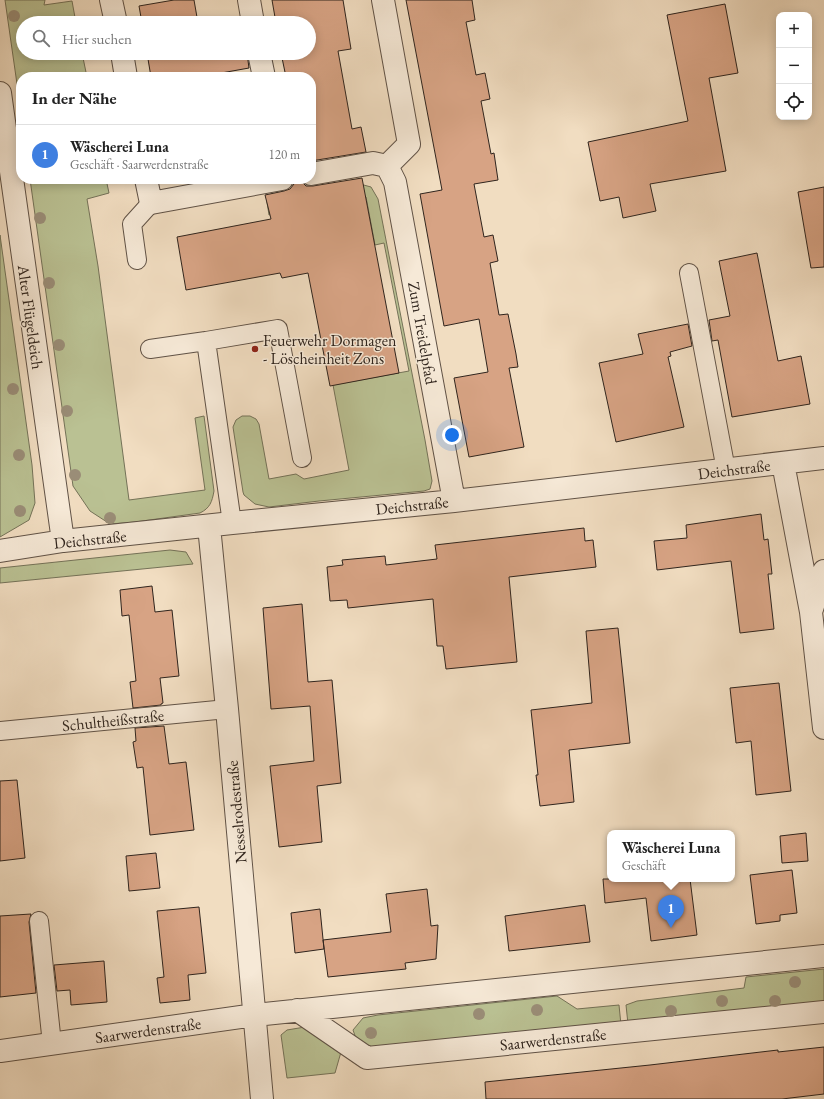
<!DOCTYPE html>
<html lang="de">
<head>
<meta charset="utf-8">
<style>
  :root { --surface:#fff; --page:#f6f6f6; --text:#222; --muted:#767676; --line:#e0e0e0; --accent:#111827 }
  body { margin:0; font-family:"EB Garamond",serif; background:var(--page); color:var(--text) }
  .controls { position:absolute; right:12px; top:12px; display:grid; overflow:hidden; border-radius:8px; box-shadow:0 2px 10px #0003 }
  .controls button { width:36px; height:36px; display:grid; place-items:center; padding:0; border:0; border-bottom:1px solid var(--line); background:var(--surface); color:var(--text); font:20px sans-serif }
  .you { position:absolute; left:452px; top:435px; width:14px; height:14px; margin:-10px; border:3px solid #fff; border-radius:50%; background:#1a73e8; box-shadow:0 0 0 6px #1a73e833 }
  .badge { display:grid; place-items:center; width:26px; height:26px; border-radius:50%; background:var(--accent); color:#fff; font-size:13px; font-weight:700 }
  .pin { position:absolute; translate:-50% -33px; filter:drop-shadow(0 1px 2px #0008) }
  .pin::after { content:''; position:absolute; top:21px; width:14px; height:12px; background:inherit; clip-path:polygon(0 0,100% 0,50% 100%) }
  .popup { position:absolute; left:607px; top:830px; width:128px; height:52px; box-sizing:border-box; display:grid; place-content:center; border-radius:8px; background:var(--surface); filter:drop-shadow(0 1px 3px #0005); font-size:13px; white-space:nowrap; color:var(--muted) }
  .popup b { font-size:15px; color:var(--text) }
  .popup::after { content:''; position:absolute; left:50%; top:100%; margin-left:-8px; border:8px solid transparent; border-top-color:var(--surface) }
  .list { margin:0; padding:0; list-style:none }
  h2 { display:flex; justify-content:space-between; align-items:center; height:52px; margin:0; padding:0 16px; font-size:17px }
  h2 small { font-size:13px; font-weight:400; color:var(--muted) }
  .list li { display:grid; grid-template-columns:26px 1fr auto; gap:12px; align-items:center; box-sizing:border-box; height:60px; padding:0 16px; border-top:1px solid var(--line) }
  .list b { display:block; font-size:15px; white-space:nowrap }
  .list p { margin:0; font-size:13px; white-space:nowrap; color:var(--muted) }
  .list em { font-size:13px; font-style:normal; color:var(--muted) }
  .icon { flex:none; width:22px; height:22px; fill:none; stroke:currentColor; stroke-width:2; stroke-linecap:round; stroke-linejoin:round }
  .map { position:relative; flex:none; width:824px; height:1099px; overflow:hidden }
  .search { position:absolute; background:var(--surface); box-shadow:0 2px 10px #0003; left:16px; top:16px; width:300px; height:44px; display:flex; align-items:center; gap:10px; box-sizing:border-box; padding:0 14px; border-radius:22px; color:var(--muted); font-size:15px }
  .panel { position:absolute; background:var(--surface); box-shadow:0 2px 10px #0003; left:16px; top:72px; width:300px; height:112px; border-radius:16px }
  .map>svg:first-child { display:block }
  .green { fill:#bac193; stroke:#747258 }
  .building { fill:#d7a384; stroke:#2f241d }
  .lines { fill:none; stroke-linecap:round; stroke-linejoin:round }
  .service-casing { stroke:#605246; stroke-width:20 }
  .minor-casing { stroke:#605246; stroke-width:24 }
  .service { stroke:#f6e9d7; stroke-width:18 }
  .minor { stroke:#f6e9d7; stroke-width:22 }
  .tree { fill:#9a8d77 }
  .poi-dot { fill:#8f2418; stroke:#f6e9d7; stroke-width:1.5 }
  .labels { text-anchor:middle; stroke-width:3; stroke-linejoin:round; paint-order:stroke }
  .street-label { font-size:16px; fill:#2f241d; stroke:#f6e9d7 }
  .poi-label { font-size:16px; fill:#2f241d; stroke:#f6e9d7; text-anchor:start }
</style>
</head>
<body>
<div class="map">
<svg width="824" height="1099" viewBox="0 0 824 1099">
  <rect width="100%" height="100%" fill="#f1ddc1"/>
  <filter id="stains"><feTurbulence type="fractalNoise" baseFrequency=".005" numOctaves="4"/><feColorMatrix values="0 0 0 0 .2 0 0 0 0 .09 0 0 0 0 .02 0 0 0 .5 -.17"/></filter>
  <radialGradient id="worn" r=".72"><stop offset=".6" stop-color="#630" stop-opacity="0"/><stop offset="1" stop-color="#630" stop-opacity=".3"/></radialGradient>
  <!-- green -->
  <path class="green" d="M5,0h40l-1,5 28,-4 4,22h-53v30h59l5,24h-66v35z
    M30,179h76l3,14 -22,6 11,67 31,234 76,-10 -10,-72 9,-2 10,75c-2,11 -4,17 -14,22l-65,9 -25,2 -20,-13 -17,-25z
    M360,184l11,3 7,12 47,241 7,41 -2,8 -6,2 -105,10 -50,6 -14,-3 -11,-9 -1,-3 -10,-65 3,-7 6,-4h8l6,3 3,5 10,55 27,-5 8,5 45,-9 -16,-85 76,-14 -25,-128 -9,2 -9,-48 -97,18 -2,-13z
    M0,235l32,230 3,38 -6,17 -29,17z
    M170,550l16,2 7,12 -193,19v-15z
    M824,969v34l-196,21 -2,-19 11,-4 107,-13 2,-11z
    M557,996l20,13 42,-4 2,20 -248,26 -15,-7 -5,-14 10,-12 15,-3z
    M305,1027l36,25 -6,21 -48,5 -6,-43 6,-5z"/>
  <!-- building -->
  <path class="building" d="M174,0h20l4,23h-56l-3,-17z
    M272,0h71l8,49 -13,2 14,78 9,-2 5,25 -55,9v-84h-25l-5,-24h28v-30h-33z
    M406,0h66l3,20 -9,2 10,53 9,-2 5,26 -9,2 10,53 3,-1 4,27 -24,4 10,53 9,-2 5,26 -8,2 9,52 9,-1 8,40 2,13 -9,1 15,79 -55,10 -15,-79 34,-6 -9,-53 -35,7 -24,-132 22,-4z
    M725,4l13,69 -29,5 17,93 -76,13 6,27 -33,7 -4,-21 -19,4 -12,-59 100,-21 -21,-106z
    M147,53h100l2,15 -50,9h-48z
    M362,178l37,195 -69,13 -22,-113 -26,5 -2,-5 -94,17 -9,-53 94,-18 -6,-24 19,-4 6,-2 4,-5v-5h6l2,3 4,4h7z
    M824,187v80l-13,1 -13,-76z
    M757,253l21,108 23,-5 9,48 -78,13 -14,-77 -6,1 -3,-21 21,-4 -11,-55z
    M688,324l4,22 -22,6 1,4 -3,1 16,70 -68,15 -17,-79 44,-9 -5,-20z
    M761,514l3,26 4,-1 4,35h-4l6,55 -34,4 -9,-72 -74,9 -3,-29 33,-3 -1,-13z
    M584,528l1,13 8,-1 3,27 -87,10 8,85 -71,7 -3,-23h-6l-4,-47 -85,9 -1,-8 -17,1 -3,-34 16,-2 -1,-5 43,-4 1,9 51,-6 -2,-14z
    M152,586l3,26 17,-2 7,66 -19,2 3,25 -2,1v1l-28,3 -3,-26 6,-1 -7,-66 -7,1 -2,-26z
    M302,604l6,78 24,-2 9,103 -24,3 5,56 -43,5 -9,-81 44,-5 -4,-55 -39,3 -8,-101z
    M618,628l12,115 -61,7 5,52 -34,4 -4,-31h2l-7,-65 61,-7 -6,-72z
    M779,683l12,108 -35,4 -5,-54 -15,2 -6,-55z
    M164,726l5,38 17,-2 8,68 -44,5 -7,-68 -6,1 -4,-26 3,-1 -1,-13z
    M17,780l8,78 -25,3v-80z
    M806,833l2,28 -26,2 -2,-27z
    M156,853l4,35 -31,3 -3,-35z
    M792,870l5,43 -17,2v6l-24,3 -6,-49z
    M603,879h87l7,56 -46,6 -5,-43 -41,5z
    M427,889l4,37 7,-1 -2,34 -31,4 1,6 -78,8 -5,-37 68,-8 -5,-38z
    M585,905l5,37 -81,9 -4,-35z
    M199,907l7,66 -18,2 2,25 -30,3 -3,-25 7,-1 -7,-66z
    M320,909l4,40 -29,4 -4,-40z
    M31,914l-2,8 7,71 -36,4v-81z
    M104,961l3,41 -36,3 -1,-15 -13,1 -3,-26z
    M824,1047v47l-42,5h-296l-1,-17 165,-17 128,-15v2z"/>
  <g class="lines">
    <defs>
      <path id="service" d="M137,260l-5,-36 19,-21
        M689,273l37,197
        M206,341l72,-12 24,129
        M150,349l56,-8 26,182
        M0,731l227,-22
        M39,921l13,123"/>
      <path id="minor" d="M111,0l5,23
        M249,0l4,23
        M383,0l26,144 -22,22
        M122,53l4,24
        M259,53l5,24
        M0,93l63,448
        M311,174l62,-11 14,3 8,16 59,319
        M146,179l5,24 131,-24
        M783,463l28,149 13,116
        M209,526l18,183 35,390
        M0,551l63,-10 169,-18 222,-22 370,-43
        M812,609l12,-38
        M297,1010l70,48 457,-46
        M0,1051l255,-36 569,-59"/>
    </defs>
    <!-- service casing -->
    <use href="#service" class="service-casing"/>
    <!-- minor casing -->
    <use href="#minor" class="minor-casing"/>
    <!-- service -->
    <use href="#service" class="service"/>
    <!-- minor -->
    <use href="#minor" class="minor"/>
  </g>
  <!-- trees -->
  <g class="tree">
    <circle cx="14" cy="16" r="6"/>
    <circle cx="40" cy="218" r="6"/>
    <circle cx="49" cy="283" r="6"/>
    <circle cx="59" cy="345" r="6"/>
    <circle cx="13" cy="389" r="6"/>
    <circle cx="67" cy="411" r="6"/>
    <circle cx="19" cy="455" r="6"/>
    <circle cx="75" cy="475" r="6"/>
    <circle cx="20" cy="511" r="6"/>
    <circle cx="110" cy="518" r="6"/>
    <circle cx="795" cy="982" r="6"/>
    <circle cx="722" cy="1001" r="6"/>
    <circle cx="775" cy="1001" r="6"/>
    <circle cx="537" cy="1010" r="6"/>
    <circle cx="671" cy="1011" r="6"/>
    <circle cx="479" cy="1014" r="6"/>
    <circle cx="371" cy="1033" r="6"/>
  </g>
  <!-- markers -->
  <circle class="poi-dot" cx="255" cy="349" r="4"/>
  <g class="labels">
    <!-- street labels -->
    <g class="street-label">
      <text transform="translate(31 317) rotate(82)" y="6">Alter Flügeldeich</text>
      <text transform="translate(423 333) rotate(80)" y="6">Zum Treidelpfad</text>
      <text transform="translate(734 469) rotate(-7)" y="6">Deichstraße</text>
      <text transform="translate(412 505) rotate(-6)" y="6">Deichstraße</text>
      <text transform="translate(90 539) rotate(-6)" y="6">Deichstraße</text>
      <text transform="translate(113 720) rotate(-6)" y="6">Schultheißstraße</text>
      <text transform="translate(236 812) rotate(-95)" y="6">Nesselrodestraße</text>
      <text transform="translate(148 1030) rotate(-8)" y="6">Saarwerdenstraße</text>
      <text transform="translate(553 1039) rotate(-6)" y="6">Saarwerdenstraße</text>
    </g>
    <!-- poi labels -->
    <g class="poi-label">
      <text x="263" y="346">Feuerwehr Dormagen<tspan x="263" dy="18">- Löscheinheit Zons</tspan></text>
    </g>
  </g>
  <rect width="100%" height="100%" filter="url(#stains)"/>
  <rect width="100%" height="100%" fill="url(#worn)"/>
</svg>
<div class="controls">
<button>+</button>
<button>−</button>
<button><svg class="icon" aria-label="locate" viewBox="0 0 24 24"><circle cx="12" cy="12" r="6"/><path d="M12 2v4M12 18v4M2 12h4M18 12h4"/></svg></button>
</div>
<div class="you"></div>
<div class="pin badge" style="left:671px;top:928px;background:#3f7fe0">1</div>
<div class="popup"><b>Wäscherei Luna</b>Geschäft</div>
<div class="search"><svg class="icon" aria-label="search" viewBox="0 0 24 24"><circle cx="10" cy="10" r="6"/><path d="M15 15l6 6"/></svg>Hier suchen</div>
<section class="panel">
<h2>In der Nähe<small></small></h2>
<ul class="list">
<li><span class="badge" style="background:#3f7fe0">1</span><div><b>Wäscherei Luna</b><p>Geschäft · Saarwerdenstraße</p></div><em>120 m</em></li>
</ul>
</section>
</div>
</body>
</html>
